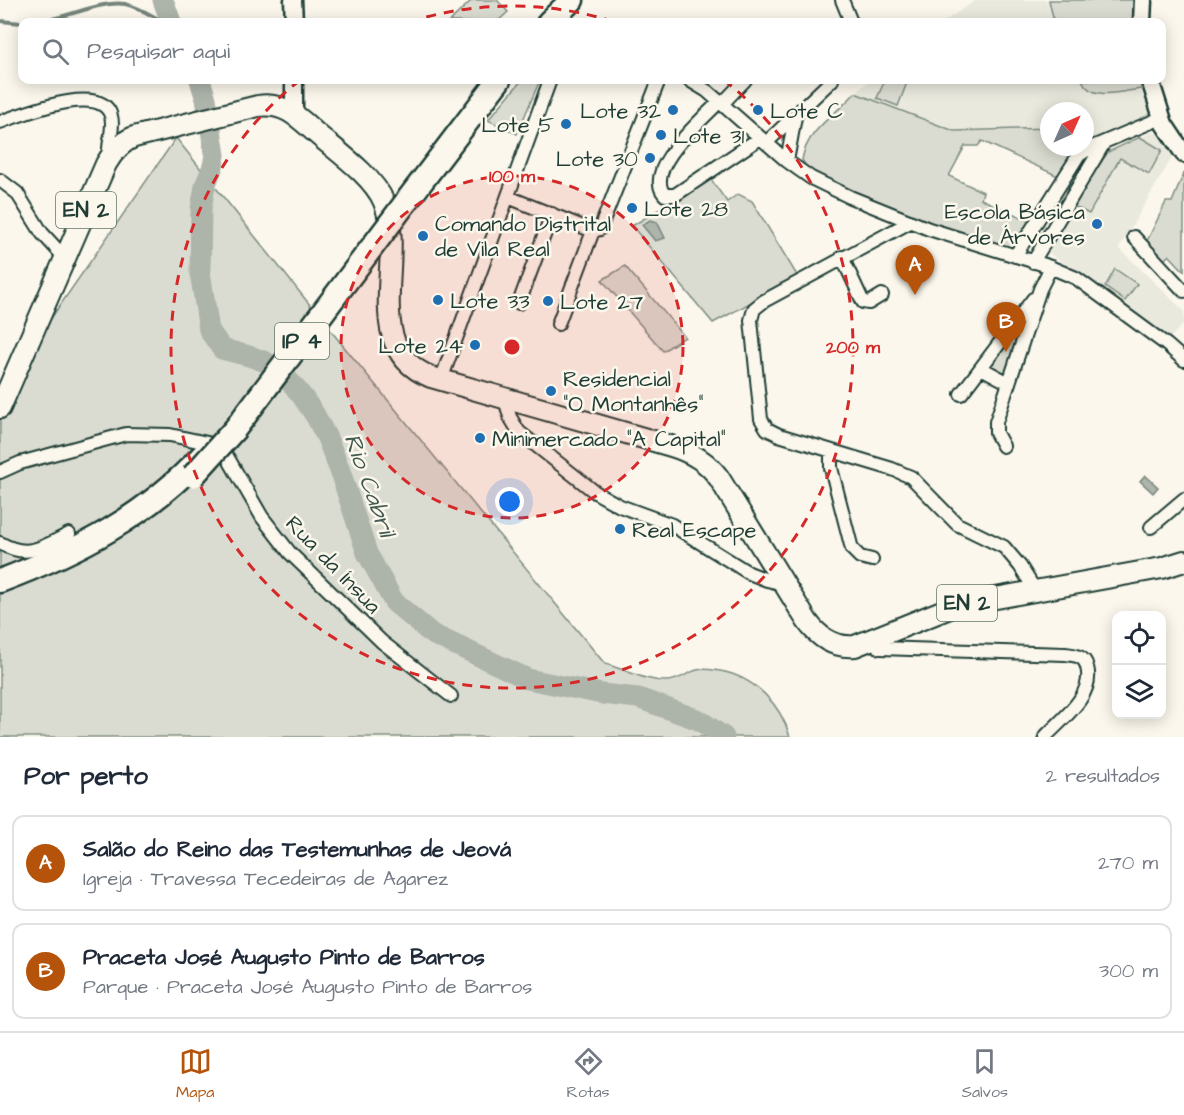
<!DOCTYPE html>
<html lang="pt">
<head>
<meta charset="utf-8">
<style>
  :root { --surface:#fff; --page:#f2f2f3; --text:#1f2937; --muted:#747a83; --line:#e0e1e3; --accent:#b45309 }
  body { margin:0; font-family:"Architects Daughter",sans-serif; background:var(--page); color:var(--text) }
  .controls { position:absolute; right:18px; bottom:18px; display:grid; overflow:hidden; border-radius:12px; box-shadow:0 3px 15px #0003 }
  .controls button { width:54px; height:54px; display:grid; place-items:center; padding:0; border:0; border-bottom:2px solid var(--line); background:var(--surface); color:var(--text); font:30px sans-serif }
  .compass { position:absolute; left:1040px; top:102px; width:54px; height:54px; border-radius:50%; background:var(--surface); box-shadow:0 3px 15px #0003; rotate:45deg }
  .you { position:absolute; left:510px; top:502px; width:21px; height:21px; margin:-15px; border:4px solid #fff; border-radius:50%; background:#1a73e8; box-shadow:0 0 0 9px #1a73e833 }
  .badge { display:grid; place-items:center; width:39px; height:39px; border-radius:50%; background:var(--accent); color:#fff; font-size:20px; font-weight:700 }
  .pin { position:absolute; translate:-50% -50px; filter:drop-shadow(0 2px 3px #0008) }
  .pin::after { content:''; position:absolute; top:32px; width:21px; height:18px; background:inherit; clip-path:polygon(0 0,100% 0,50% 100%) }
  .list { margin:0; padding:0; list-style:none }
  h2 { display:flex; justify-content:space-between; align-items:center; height:78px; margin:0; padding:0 24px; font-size:26px }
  h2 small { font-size:20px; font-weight:400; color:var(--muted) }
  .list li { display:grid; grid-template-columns:39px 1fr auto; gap:18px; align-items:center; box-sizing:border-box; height:96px; margin:0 12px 12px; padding:0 12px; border:2px solid var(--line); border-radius:12px }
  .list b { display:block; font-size:22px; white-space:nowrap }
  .list p { margin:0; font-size:20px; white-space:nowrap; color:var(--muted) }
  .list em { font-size:20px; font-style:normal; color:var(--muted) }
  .icon { flex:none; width:33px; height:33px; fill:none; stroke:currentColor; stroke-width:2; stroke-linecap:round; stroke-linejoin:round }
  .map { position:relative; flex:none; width:1184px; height:737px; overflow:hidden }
  .search { position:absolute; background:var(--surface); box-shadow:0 3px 15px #0003; left:18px; right:18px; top:18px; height:66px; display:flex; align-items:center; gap:15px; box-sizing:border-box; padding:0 21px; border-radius:12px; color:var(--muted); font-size:22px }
  .sheet { height:294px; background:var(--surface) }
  nav { display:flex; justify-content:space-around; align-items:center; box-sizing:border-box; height:84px; border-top:2px solid var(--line); background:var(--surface); font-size:16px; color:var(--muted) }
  nav a { display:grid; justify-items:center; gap:3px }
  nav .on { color:var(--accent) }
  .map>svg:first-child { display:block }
  .built { fill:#eae9de }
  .green { fill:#dbdcd1; stroke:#7d8c82; stroke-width:1.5 }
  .water { fill:#adb4aa; stroke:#74847b; stroke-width:1.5 }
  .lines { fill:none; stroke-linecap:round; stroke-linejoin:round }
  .stream { stroke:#74847b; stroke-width:4 }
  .river { stroke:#adb4aa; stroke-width:21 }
  .street-casing { stroke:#1f3d34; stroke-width:16 }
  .secondary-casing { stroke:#1f3d34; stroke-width:21 }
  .primary-casing { stroke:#1f3d34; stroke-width:24 }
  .highway-casing { stroke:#1f3d34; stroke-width:27 }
  .street { stroke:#fbf7ec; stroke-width:12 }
  .secondary { stroke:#fbf7ec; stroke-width:16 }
  .primary { stroke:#fbf7ec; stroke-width:20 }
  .highway { stroke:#fbf7ec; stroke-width:22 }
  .highway-bridge-casing { stroke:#1f3d34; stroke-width:27; stroke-linecap:butt }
  .highway-bridge { stroke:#fbf7ec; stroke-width:22 }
  .ring { fill:none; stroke:#d62828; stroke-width:3; stroke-dasharray:10 8 }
  .poi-dot { fill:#1f6fb2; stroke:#fbf7ec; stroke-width:2 }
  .labels { text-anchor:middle; stroke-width:5; stroke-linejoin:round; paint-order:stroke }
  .shield { fill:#fbf7ec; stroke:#61756b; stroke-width:1.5 }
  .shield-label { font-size:21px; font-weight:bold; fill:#1f3d34 }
  .poi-label { font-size:22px; fill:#1f3d34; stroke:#fbf7ec; text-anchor:start }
  .street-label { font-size:22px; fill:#1f3d34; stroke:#fbf7ec }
  .water-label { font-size:24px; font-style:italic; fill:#425b52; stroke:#fbf7ec }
  .centre { fill:#d62828; stroke:#fbf7ec; stroke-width:3 }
  .ring-label { font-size:18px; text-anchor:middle; font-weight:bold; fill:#d62828; stroke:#fbf7ec; stroke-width:5; stroke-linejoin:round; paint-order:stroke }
</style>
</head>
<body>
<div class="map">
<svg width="1184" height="737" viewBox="0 0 1184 737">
  <rect width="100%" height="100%" fill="#fbf7ec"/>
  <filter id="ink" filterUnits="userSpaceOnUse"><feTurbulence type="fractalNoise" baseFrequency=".0167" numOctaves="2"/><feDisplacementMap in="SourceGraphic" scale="12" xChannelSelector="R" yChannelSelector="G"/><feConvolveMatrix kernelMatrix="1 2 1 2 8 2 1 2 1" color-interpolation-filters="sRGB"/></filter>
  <g filter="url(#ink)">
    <!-- built -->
    <path class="built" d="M976,0h73l5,22h-111z
      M870,80h212l1,3 15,11 43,-5 2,8 6,1 6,17 -70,26v-30h-36v17l-95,3 -99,-38z
      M1152,132l7,2 14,22 -54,92 65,63v12l-15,16 -72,-55 -46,-29 -3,-5 1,-6 59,-92z"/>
    <!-- green -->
    <path class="green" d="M472,0h25l11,12 -11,10h-48z
      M1049,0h84v22h-79z
      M522,80h18l-23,54 -29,-14z
      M885,80h23l-10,26 -21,-8z
      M1082,80h58l1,9c-19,2 -50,13 -59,-9z
      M855,93l99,38 95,-3v19h31l-20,30 -78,-36 -4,5h-13l-16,30 34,16 -2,7 51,23 -20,29 -118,-40 -84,-39 -8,-12c5,-31 34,-45 53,-67z
      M1140,137l22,13 -13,24 -29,-16 -31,56 -17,-9 36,-53z
      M176,138l146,182 283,344c20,5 41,18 62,17 12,0 19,-8 30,-11 7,-2 16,0 23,1 34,6 61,33 70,66h-790v-345z
      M1184,173v98l-15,-16 -6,6 -17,-18 20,-41h6z
      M710,178l17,24 11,-8 14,7 46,76 -85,46 -81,-97z
      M625,266l60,71 -22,14 -61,-71z
      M1115,269l22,15 -12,17 -20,-14z
      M1014,334l4,2 -13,41 -18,-11z"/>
    <!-- water -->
    <path class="water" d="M650,220l7,2 8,16 -10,3 -13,-16z
      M1145,475l13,12 -5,6 -13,-12z"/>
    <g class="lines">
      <!-- stream -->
      <path class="stream" d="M0,21l22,2
        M33,22c28,-1 66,-22 92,-18 14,3 27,12 39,18"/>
      <!-- river -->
      <path class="river" d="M163,0l8,22
        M200,80l6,19 9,56 -2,11 -8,20 -4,23 -1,63 9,58 13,19 27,7 17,6 25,21 11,13 13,19 12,23 12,30 28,85 27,49 38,32 96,45 74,15 36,4 61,22 25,17"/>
      <defs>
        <path id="street" d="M842,0l9,22
          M689,80l18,11 80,70 24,17 39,19 79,32 116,36 31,13 91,67 17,15
          M719,102c-17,18 -77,68 -54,93h10l85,-57
          M722,104l23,-24
          M0,122c21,-7 102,-41 111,-6 4,13 -4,28 -2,41
          M766,143l66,-63
          M787,161l8,-44
          M0,180l17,13 25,40 23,25
          M508,197l85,34 7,-2 59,-149
          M910,222l-146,79 -10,8 -3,11 10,99 6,10 12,6 113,34 19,8 46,47 47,23 16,19 15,24
          M1134,237l50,54
          M1015,256l63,-100 12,-8 71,-30
          M842,257l21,45 6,1 13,-8
          M1033,262l71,-119
          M519,303l33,-89
          M558,324l35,-93
          M981,368l28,15
          M441,380l109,-300
          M961,394l72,-95
          M505,399l5,18 9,15 76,60 25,14 52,19 77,48 18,7 17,4
          M1003,446l-7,-13v-11l44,-133 11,-22
          M831,451v17l21,81 8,8 12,3
          M0,472l20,-9 106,-29 44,1 42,9 16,14 34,59 28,36 92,89 69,54
          M1151,527l33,-28
          M0,543c28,16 43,4 69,-9
          M871,640l9,8 185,6c10,1 20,2 22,13 8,28 -25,52 -42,70"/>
        <path id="secondary" d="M293,0l1,22
          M1142,22l1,-22
          M1150,80l14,44 20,30
          M294,113v-33"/>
        <path id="primary" d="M0,408l106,-244c7,-12 15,-22 28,-27l124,-31c26,-4 40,11 59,28 21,18 56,42 67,68 23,56 -26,146 47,175l240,69c20,6 36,15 48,32l88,143c12,17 27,27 48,25l102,-41 205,-37 22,-7"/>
        <path id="highway" d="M549,22l23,-22
          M406,202l93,-122
          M0,581c79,-30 145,-64 203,-126"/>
      </defs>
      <!-- street casing -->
      <use href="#street" class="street-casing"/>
      <!-- secondary casing -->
      <use href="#secondary" class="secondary-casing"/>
      <!-- primary casing -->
      <use href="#primary" class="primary-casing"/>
      <!-- highway casing -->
      <use href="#highway" class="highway-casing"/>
      <!-- street -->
      <use href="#street" class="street"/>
      <!-- secondary -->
      <use href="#secondary" class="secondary"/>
      <!-- primary -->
      <use href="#primary" class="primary"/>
      <!-- highway -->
      <use href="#highway" class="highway"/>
      <defs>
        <path id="highway-bridge" d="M193,476l42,-47 171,-227"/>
      </defs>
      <!-- highway-bridge casing -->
      <use href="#highway-bridge" class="highway-bridge-casing"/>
      <!-- highway-bridge -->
      <use href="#highway-bridge" class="highway-bridge"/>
    </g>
  </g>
  <!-- distance rings -->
  <circle cx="512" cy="347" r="171" fill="#d62828" fill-opacity=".12"/>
  <g class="ring">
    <circle cx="512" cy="347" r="171"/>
    <path d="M409 22A341 341 0 0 1 615 22M724 80A341 341 0 1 1 300 80"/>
  </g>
  <!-- markers -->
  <g class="poi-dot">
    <circle cx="673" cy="110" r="6"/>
    <circle cx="758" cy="110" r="6"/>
    <circle cx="566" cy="124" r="6"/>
    <circle cx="661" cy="135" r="6"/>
    <circle cx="650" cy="158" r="6"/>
    <circle cx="632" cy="208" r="6"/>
    <circle cx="1097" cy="224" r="6"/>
    <circle cx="423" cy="236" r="6"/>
    <circle cx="438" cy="300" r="6"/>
    <circle cx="548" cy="301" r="6"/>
    <circle cx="475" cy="345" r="6"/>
    <circle cx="551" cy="391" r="6"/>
    <circle cx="480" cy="438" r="6"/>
    <circle cx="620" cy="529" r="6"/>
  </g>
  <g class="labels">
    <!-- shield labels -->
    <g class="shield">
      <rect x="56" y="192" width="60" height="36" rx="4.5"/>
      <rect x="275" y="323" width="54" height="36" rx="4.5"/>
      <rect x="937" y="585" width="60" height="36" rx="4.5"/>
    </g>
    <g class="shield-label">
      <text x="86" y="217">EN 2</text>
      <text x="302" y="348">IP 4</text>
      <text x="967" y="610">EN 2</text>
    </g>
    <!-- poi labels -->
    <g class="poi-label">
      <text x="661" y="118" text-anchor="end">Lote 32</text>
      <text x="770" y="118">Lote C</text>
      <text x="554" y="132" text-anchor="end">Lote 5</text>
      <text x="673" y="143">Lote 31</text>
      <text x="638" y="166" text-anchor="end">Lote 30</text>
      <text x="644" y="216">Lote 28</text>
      <text x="1085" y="219" text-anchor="end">Escola Básica<tspan x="1085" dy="25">de Árvores</tspan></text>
      <text x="435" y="231">Comando Distrital<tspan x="435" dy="25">de Vila Real</tspan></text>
      <text x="450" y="308">Lote 33</text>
      <text x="560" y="309">Lote 27</text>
      <text x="463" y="353" text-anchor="end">Lote 24</text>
      <text x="563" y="386">Residencial<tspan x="563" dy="25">"O Montanhês"</tspan></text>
      <text x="492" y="446">Minimercado "A Capital"</text>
      <text x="632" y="537">Real Escape</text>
    </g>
    <!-- street labels -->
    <g class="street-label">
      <text transform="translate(334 564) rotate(46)" y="8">Rua da Ínsua</text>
    </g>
    <!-- water labels -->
    <g class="water-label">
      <text transform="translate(370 485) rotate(70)" y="8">Rio Cabril</text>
    </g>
  </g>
  <circle cx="512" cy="347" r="9" class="centre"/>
  <g class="ring-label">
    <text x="512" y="182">100 m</text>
    <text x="853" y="353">200 m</text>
  </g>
</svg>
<div class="controls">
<button><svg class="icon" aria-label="locate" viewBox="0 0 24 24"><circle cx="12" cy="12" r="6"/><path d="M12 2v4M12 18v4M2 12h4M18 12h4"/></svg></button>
<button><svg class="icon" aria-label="layers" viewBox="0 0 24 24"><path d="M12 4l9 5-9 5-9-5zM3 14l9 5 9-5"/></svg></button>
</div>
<svg class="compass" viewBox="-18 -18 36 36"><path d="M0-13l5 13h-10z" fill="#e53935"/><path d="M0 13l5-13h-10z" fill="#747a83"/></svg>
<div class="you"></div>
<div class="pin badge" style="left:915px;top:295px">A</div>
<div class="pin badge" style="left:1006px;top:352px">B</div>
<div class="search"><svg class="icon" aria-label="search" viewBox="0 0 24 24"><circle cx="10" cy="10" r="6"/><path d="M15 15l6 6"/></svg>Pesquisar aqui</div>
</div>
<section class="sheet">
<h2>Por perto<small>2 resultados</small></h2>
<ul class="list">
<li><span class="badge">A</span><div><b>Salão do Reino das Testemunhas de Jeová</b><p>Igreja · Travessa Tecedeiras de Agarez</p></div><em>270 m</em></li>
<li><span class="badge">B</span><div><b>Praceta José Augusto Pinto de Barros</b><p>Parque · Praceta José Augusto Pinto de Barros</p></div><em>300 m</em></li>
</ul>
</section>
<nav>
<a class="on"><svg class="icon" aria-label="map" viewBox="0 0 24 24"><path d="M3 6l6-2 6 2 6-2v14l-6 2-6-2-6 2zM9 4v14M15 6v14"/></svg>Mapa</a>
<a><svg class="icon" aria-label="directions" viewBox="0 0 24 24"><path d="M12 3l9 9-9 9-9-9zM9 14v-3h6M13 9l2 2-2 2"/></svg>Rotas</a>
<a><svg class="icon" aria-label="saved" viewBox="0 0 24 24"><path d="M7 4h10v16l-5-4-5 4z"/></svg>Salvos</a>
</nav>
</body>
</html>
